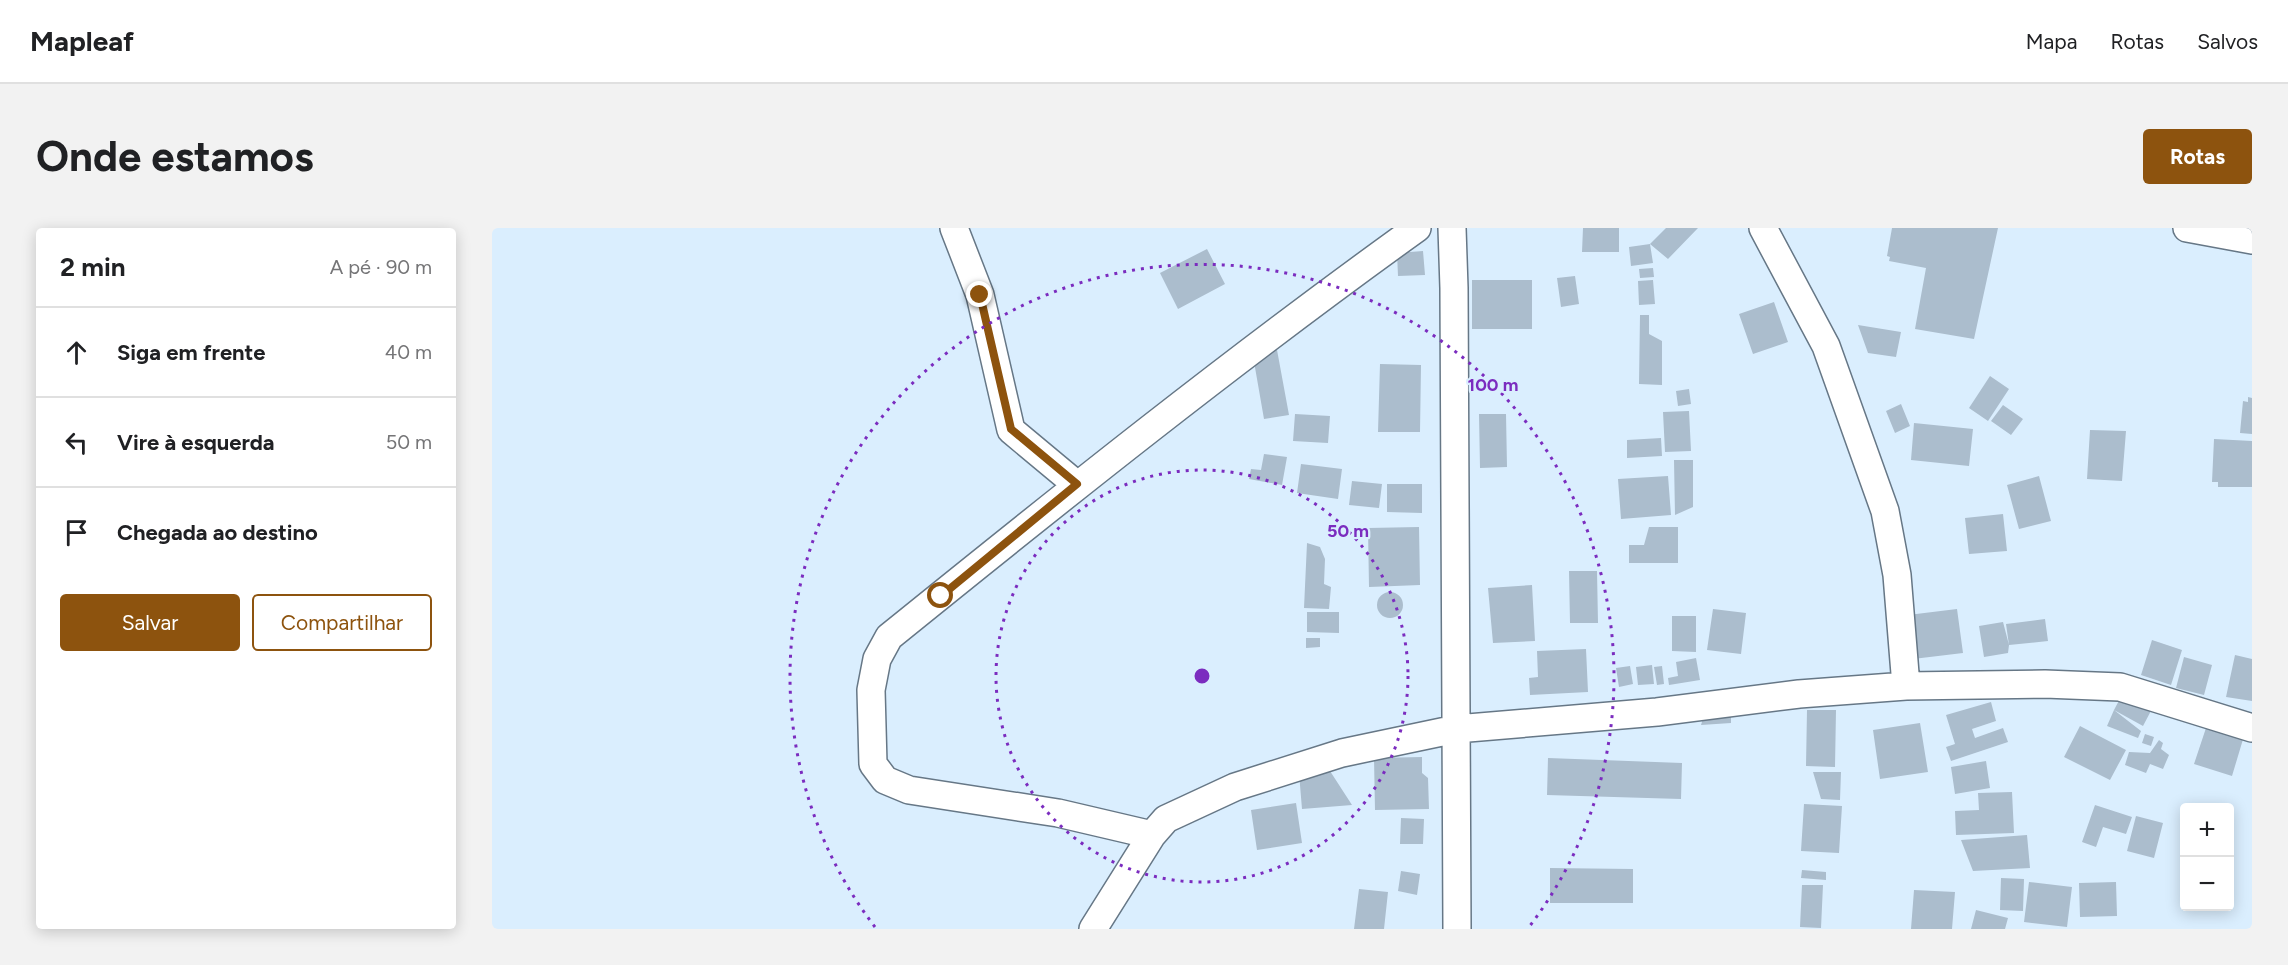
<!DOCTYPE html>
<html lang="pt">
<head>
<meta charset="utf-8">
<style>
  :root { --surface:#fff; --page:#f2f2f2; --text:#202124; --muted:#757577; --line:#e0e0e0; --accent:#8d530e }
  body { margin:0; font-family:Figtree,sans-serif; background:var(--page); color:var(--text) }
  .controls { position:absolute; right:18px; bottom:18px; display:grid; overflow:hidden; border-radius:6px; box-shadow:0 3px 15px #0003 }
  .controls button { width:54px; height:54px; display:grid; place-items:center; padding:0; border:0; border-bottom:2px solid var(--line); background:var(--surface); color:var(--text); font:30px sans-serif }
  .stop { position:absolute; width:18px; height:18px; margin:-14px; border:4px solid #8d530e; border-radius:50%; background:#fff }
  .stop.end { background:#8d530e; border-color:#fff; box-shadow:0 2px 6px #0008 }
  .list { margin:0; padding:0; list-style:none }
  h2 { display:flex; justify-content:space-between; align-items:center; height:78px; margin:0; padding:0 24px; font-size:26px }
  h2 small { font-size:20px; font-weight:400; color:var(--muted) }
  .list li { display:grid; grid-template-columns:39px 1fr auto; gap:18px; align-items:center; box-sizing:border-box; height:90px; padding:0 24px; border-top:2px solid var(--line) }
  .list b { display:block; font-size:22px; white-space:nowrap }
  .list em { font-size:20px; font-style:normal; color:var(--muted) }
  .actions { display:flex; gap:12px; padding:18px 24px }
  .actions a { flex:1; padding:14px 0; border:2px solid var(--accent); border-radius:6px; text-align:center; font-size:21px; color:var(--accent) }
  .actions .main { background:var(--accent); color:#fff }
  .icon { flex:none; width:33px; height:33px; fill:none; stroke:currentColor; stroke-width:2; stroke-linecap:round; stroke-linejoin:round }
  .map { position:relative; flex:none; width:1760px; height:701px; overflow:hidden; border-radius:6px }
  header { display:flex; align-items:center; gap:36px; box-sizing:border-box; height:84px; padding:0 30px; background:var(--surface); border-bottom:2px solid var(--line) }
  header strong { font-size:28px }
  nav { display:flex; gap:33px; margin-inline-start:auto; font-size:21px }
  .intro { display:flex; align-items:center; justify-content:space-between; box-sizing:border-box; height:144px; padding:0 36px }
  h1 { margin:0; font-size:42px }
  .button { padding:15px 27px; border-radius:6px; background:var(--accent); color:#fff; font-size:21px; font-weight:700 }
  main { display:flex; gap:36px; padding:0 36px }
  aside { flex:1; background:var(--surface); border-radius:6px; box-shadow:0 3px 15px #0003 }
  .map>svg:first-child { display:block }
  .building { fill:#abbdcd }
  .lines { fill:none; stroke-linecap:round; stroke-linejoin:round }
  .minor-casing { stroke:#667786; stroke-width:30 }
  .minor { stroke:#fff; stroke-width:27 }
  .route { stroke:#8d530e; stroke-width:8 }
  .ring { fill:none; stroke:#7b2cbf; stroke-width:3; stroke-dasharray:3 6 }
  .centre { fill:#7b2cbf; stroke:#daeefe; stroke-width:3 }
  .ring-label { font-size:18px; text-anchor:middle; font-weight:bold; fill:#7b2cbf; stroke:#daeefe; stroke-width:4.5; stroke-linejoin:round; paint-order:stroke }
</style>
</head>
<body>
<header>
<strong>Mapleaf</strong>
<nav><a>Mapa</a><a>Rotas</a><a>Salvos</a></nav>
</header>
<div class="intro"><h1>Onde estamos</h1><a class="button">Rotas</a></div>
<main>
<aside>
<h2>2 min<small>A pé · 90 m</small></h2>
<ul class="list">
<li><svg class="icon" aria-label="ahead" viewBox="0 0 24 24"><path d="M12 20V5M6 11l6-6 6 6"/></svg><div><b>Siga em frente</b></div><em>40 m</em></li>
<li><svg class="icon" aria-label="left" viewBox="0 0 24 24"><path d="M17 20v-9H6M10 6l-5 5 5 5"/></svg><div><b>Vire à esquerda</b></div><em>50 m</em></li>
<li><svg class="icon" aria-label="arrive" viewBox="0 0 24 24"><path d="M6 21V4h12l-3 4 3 4H6"/></svg><div><b>Chegada ao destino</b></div></li>
</ul>
<div class="actions"><a class="main">Salvar</a><a>Compartilhar</a></div>
</aside>
<div class="map">
<svg width="1760" height="701" viewBox="0 0 1760 701">
  <rect width="100%" height="100%" fill="#daeefe"/>
  <!-- building -->
  <path class="building" d="M1091,0h36v24h-37z
    M1174,0h32l-30,31 -18,-15z
    M1400,0h106l-24,111 -59,-10 11,-61 -37,-7 1,-4 -3,-1z
    M1158,16l3,19 -22,3 -2,-19z
    M715,21l18,35 -47,25 -18,-36z
    M931,23l2,24 -27,1 -1,-23z
    M1161,40l1,9 -14,1 -1,-9z
    M1083,48l4,28 -18,3 -4,-29z
    M980,52h60v49h-60z
    M1161,52l2,24 -16,1 -1,-24z
    M1282,74l14,40 -35,12 -14,-40z
    M1148,87h9v19l13,7v44l-23,-1z
    M1366,97l43,7 -5,25 -28,-4z
    M783,111l14,76 -25,4 -11,-63z
    M888,136l41,1 -1,67h-42z
    M1498,148l19,13 -21,32 -19,-13z
    M1197,161l2,15 -13,2 -2,-15z
    M1756,169l4,1v36l-12,-1 3,-32 5,1z
    M1409,176l9,22 -15,7 -9,-22z
    M1511,177l20,14 -12,16 -20,-14z
    M1197,183l2,40 -26,1 -2,-40z
    M803,186l35,2 -2,27 -35,-2z
    M987,186h27l1,53 -27,1z
    M1422,195l59,6 -4,37 -58,-6z
    M1598,202l36,1 -4,50 -35,-2z
    M1169,210l1,18 -35,2v-18z
    M1722,211l38,2v46h-34v-5h-6z
    M772,226l23,3 -5,28 -33,-6 2,-10 10,1z
    M1182,232h19v47l-18,8z
    M809,236l41,5 -4,30 -41,-6z
    M1176,248l3,39 -50,4 -3,-40z
    M1547,248l12,45 -32,8 -12,-44z
    M860,253l30,3 -3,24 -30,-3z
    M895,256h35v29l-35,-1z
    M1511,286l4,37 -38,3 -4,-36z
    M927,299l1,58 -51,2 -1,-59z
    M1157,299h29v36h-49v-18h15z
    M815,315l13,4 5,12 -1,25 7,3 -2,22 -25,-1z
    M1077,343h28l1,52h-28z
    M1040,357l3,56 -42,2 -5,-55z
    M885 377a13 13 0 1 1 26 0a13 13 0 1 1-26 0Z
    M1221,381l33,4 -5,41 -34,-4z
    M1465,381l6,44 -50,6 -5,-44z
    M815,384h32v21l-32,-1z
    M1180,388h24v36l-24,-1z
    M1553,391l3,22 -39,4 -1,8 -24,4 -5,-31 24,-4 6,23 -3,-21z
    M814,410h14v9l-14,1z
    M1660,412l30,10 -11,35 -30,-10z
    M1094,421l2,43 -58,3 -1,-17 9,-1 -1,-26z
    M1743,427l17,4v42l-26,-4z
    M1692,429l28,8 -8,30 -28,-7z
    M1204,430l4,22 -31,5 -1,-7 10,-2 -2,-14z
    M1160,437l2,19 -16,1 -2,-18z
    M1138,438l3,18 -14,3 -3,-19z
    M1170,438l2,18 -7,1 -3,-18z
    M1632,463l29,16 -10,19 -29,-16z
    M1499,474l5,19 -24,8 3,9 28,-10 5,14 -57,19 -5,-14 9,-3 -9,-29z
    M1315,482h29l-1,57 -29,-1z
    M1622,482l27,21 -3,7 -31,-12z
    M1239,483v12l-30,2 4,-13z
    M1428,495l8,49 -48,7 -7,-49z
    M1715,497l37,11 -12,40 -38,-12z
    M1588,498l46,24 -16,30 -46,-23z
    M1653,506l9,3 -3,9 -9,-3z
    M1667,512l4,3 -2,6 8,6 -6,14 -13,-5 -4,9 -21,-8 4,-13 21,1z
    M930,529v16l6,5 1,31 -54,1 -1,-52z
    M1056,530l134,5 -1,36 -134,-4z
    M1494,533l4,27 -35,6 -4,-27z
    M838,543l22,34 -50,4 -3,-36z
    M1321,544h28l-1,28 -19,-1z
    M1520,564l2,41 -58,2 -1,-24 24,-1 -1,-17z
    M804,575l6,40 -45,7 -6,-40z
    M1312,576l38,2 -3,47 -38,-2z
    M1603,577l37,12 -6,17 -23,-7 -7,20 -14,-5z
    M1644,588l27,7 -9,35 -27,-7z
    M909,590l23,1 -1,25h-23z
    M1535,607l3,33 -57,3 -12,-31z
    M1058,640l83,1v34h-83z
    M1310,642l24,2v8l-25,-2z
    M909,643l19,3 -3,21 -19,-4z
    M1509,650l23,1 -1,32 -23,-1z
    M1537,654l43,5 -5,40 -43,-5z
    M1624,654l1,34 -37,1 -1,-34z
    M1310,657h21l-2,43 -21,-1z
    M867,661l29,3 -4,37h-30z
    M1422,662l41,2 -3,37h-41z
    M1484,682l32,8 -3,11h-34z"/>
  <g class="lines">
    <defs>
      <path id="minor" d="M462,0l26,67 31,135 66,55
        M960,0l2,60 3,641
        M1271,0l63,118 59,165 12,64 9,111
        M1695,0l65,12
        M660,607l-94,-22 -149,-23 -24,-10 -12,-16 -2,-74 6,-31 12,-22c173,-140 347,-279 528,-409
        M601,701l59,-94 14,-16 69,-32 107,-34 114,-24 201,-17 142,-18 107,-8 139,-2 75,3 132,41"/>
    </defs>
    <!-- minor casing -->
    <use href="#minor" class="minor-casing"/>
    <!-- minor -->
    <use href="#minor" class="minor"/>
  </g>
  <g class="lines">
    <!-- route -->
    <path class="route" d="M449,368l136,-112 -66,-55 -31,-134"/>
  </g>
  <!-- distance rings -->
  <g class="ring">
    <circle cx="710" cy="448" r="206"/>
    <path d="M383 699A412 412 0 1 1 1037 699"/>
  </g>
  <circle cx="710" cy="448" r="9" class="centre"/>
  <g class="ring-label">
    <text x="1001" y="163">100 m</text>
    <text x="856" y="309">50 m</text>
  </g>
</svg>
<div class="controls">
<button>+</button>
<button>−</button>
</div>
<div class="stop" style="left:449px;top:368px"></div>
<div class="stop end" style="left:488px;top:67px"></div>
</div>
</main>
</body>
</html>
